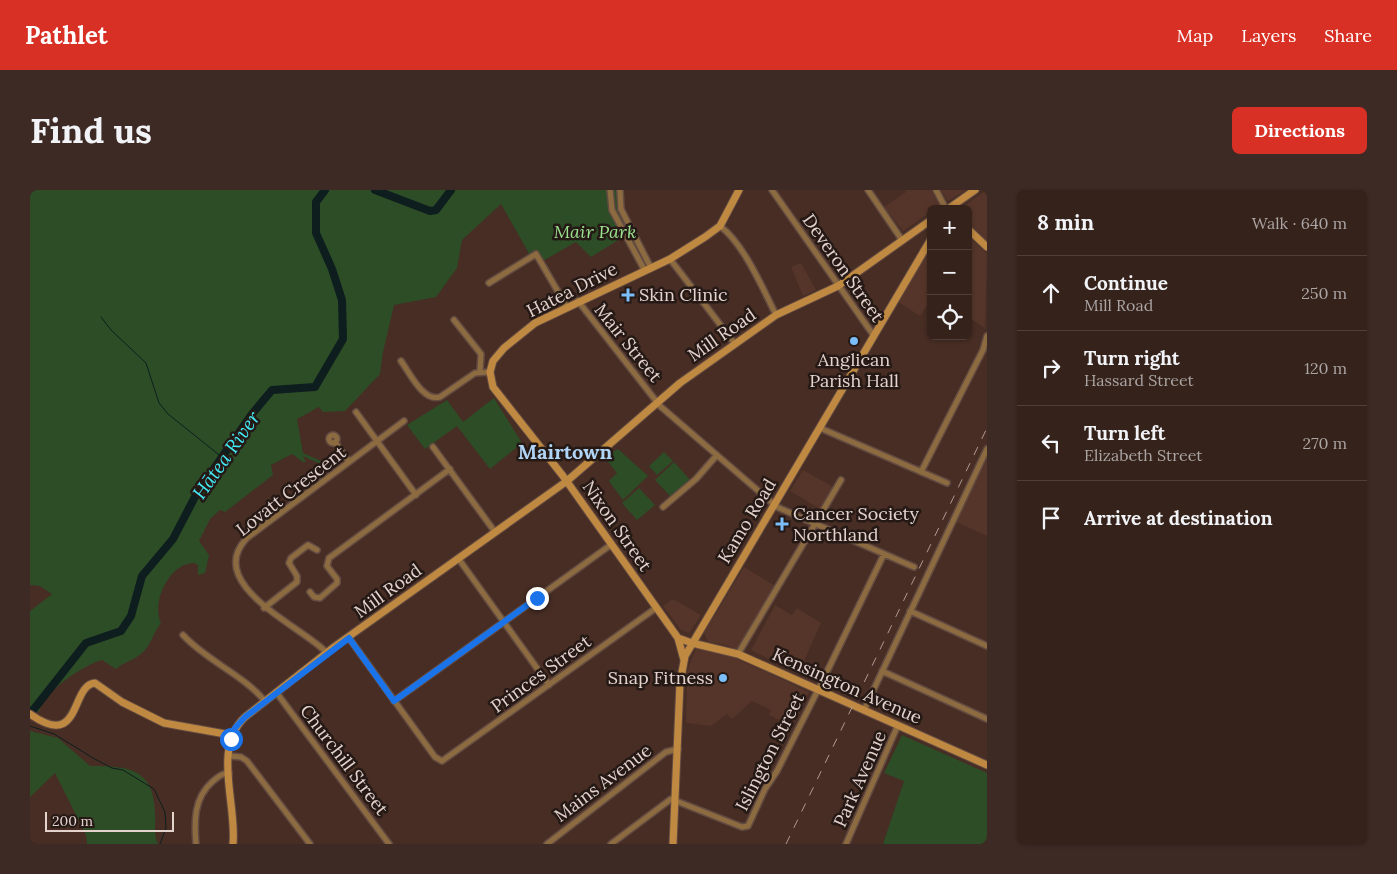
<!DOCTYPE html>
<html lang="en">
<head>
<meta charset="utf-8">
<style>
  :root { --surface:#35221b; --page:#3d2a24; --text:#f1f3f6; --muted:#aaa4a3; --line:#4f3f3a; --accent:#d93025 }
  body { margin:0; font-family:Lora,serif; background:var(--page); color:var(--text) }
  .controls { position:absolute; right:15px; top:15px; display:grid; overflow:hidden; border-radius:8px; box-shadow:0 1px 4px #0004 }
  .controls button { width:45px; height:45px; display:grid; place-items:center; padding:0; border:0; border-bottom:1px solid var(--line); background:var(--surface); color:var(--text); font:25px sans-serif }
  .scale { position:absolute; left:15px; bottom:12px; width:129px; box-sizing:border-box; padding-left:5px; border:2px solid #e4d2cd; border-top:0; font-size:14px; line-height:18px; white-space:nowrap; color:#e4d2cd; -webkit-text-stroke:4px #251915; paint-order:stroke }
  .stop { position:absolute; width:15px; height:15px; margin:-11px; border:4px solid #1a73e8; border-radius:50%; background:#fff }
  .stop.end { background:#1a73e8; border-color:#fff; box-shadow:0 1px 5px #0008 }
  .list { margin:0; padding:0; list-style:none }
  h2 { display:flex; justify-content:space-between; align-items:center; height:65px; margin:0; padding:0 20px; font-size:21px }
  h2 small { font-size:16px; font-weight:400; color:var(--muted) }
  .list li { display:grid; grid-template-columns:32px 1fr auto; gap:15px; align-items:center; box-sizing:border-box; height:75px; padding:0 20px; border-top:1px solid var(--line) }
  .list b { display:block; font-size:19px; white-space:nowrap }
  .list p { margin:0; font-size:16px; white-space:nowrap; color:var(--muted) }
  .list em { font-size:16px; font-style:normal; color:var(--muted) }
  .icon { flex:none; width:28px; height:28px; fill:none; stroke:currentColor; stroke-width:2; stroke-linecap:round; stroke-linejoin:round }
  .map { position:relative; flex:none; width:957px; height:654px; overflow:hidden; border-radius:8px }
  header { display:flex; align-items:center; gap:30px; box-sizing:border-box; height:70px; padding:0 25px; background:var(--accent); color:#fff }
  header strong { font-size:24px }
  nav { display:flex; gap:28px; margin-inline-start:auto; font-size:18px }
  .intro { display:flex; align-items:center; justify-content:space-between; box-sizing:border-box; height:120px; padding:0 30px }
  h1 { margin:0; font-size:35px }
  .button { padding:12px 22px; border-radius:8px; background:var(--accent); color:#fff; font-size:18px; font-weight:700 }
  main { display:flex; gap:30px; padding:0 30px }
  aside { flex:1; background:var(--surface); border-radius:8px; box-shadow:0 1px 4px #0004 }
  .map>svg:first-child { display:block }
  .built { fill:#553529 }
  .green { fill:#2c4d26 }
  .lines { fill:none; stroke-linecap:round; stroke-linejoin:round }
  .stream { stroke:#0e1d1e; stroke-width:1 }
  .river { stroke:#0e1d1e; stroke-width:8 }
  .street-casing { stroke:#634b42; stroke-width:8 }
  .secondary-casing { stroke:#634b42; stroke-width:9 }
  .street { stroke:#8d6b41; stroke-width:5 }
  .secondary { stroke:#bf8941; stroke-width:7 }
  .rail { stroke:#ae9993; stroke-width:1; stroke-dasharray:9 9; stroke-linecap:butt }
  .route { stroke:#1a73e8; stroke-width:6 }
  .poi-dot { fill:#7cbef9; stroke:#251915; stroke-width:2 }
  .labels { text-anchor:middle; stroke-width:5; stroke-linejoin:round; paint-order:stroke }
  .park-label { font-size:18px; font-style:italic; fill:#9be28f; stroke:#251915 }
  .street-label { font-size:18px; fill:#e4d2cd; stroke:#251915 }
  .poi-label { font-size:18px; fill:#e4d2cd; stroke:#251915; text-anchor:start }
  .water-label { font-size:19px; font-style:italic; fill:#43eaf5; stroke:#251915 }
  .quarter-label { font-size:20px; font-weight:bold; fill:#b1d5f6; stroke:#251915 }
</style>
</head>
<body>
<header>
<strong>Pathlet</strong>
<nav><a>Map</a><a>Layers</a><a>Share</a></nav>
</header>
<div class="intro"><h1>Find us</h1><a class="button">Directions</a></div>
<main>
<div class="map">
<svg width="957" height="654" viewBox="0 0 957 654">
  <rect width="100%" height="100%" fill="#472d24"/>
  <!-- built -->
  <path class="built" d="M875,0h26l9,16 -9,3v3l-28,19 -19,-24 22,-15z
    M911,0h25l-18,11z
    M957,0v53l-19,-17v-17h-8z
    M938,46l19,18 -2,74 -17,-11z
    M901,57v52l-11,17 -22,-14z
    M803,61l14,20 -7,5 -14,-20z
    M771,73l15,27 -13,6 -12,-29z
    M957,269v77l-31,-14z
    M773,280l30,17 -13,22 -30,-18z
    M714,377l31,19 -36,65 -13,-6 -18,-3 -4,-9z
    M643,409l28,16 -12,18 -8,-3 -18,-24z
    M745,415l17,10 5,-7 24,15 -23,51 -47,-24z
    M666,459l35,7 78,36 -17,34 -23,-11 2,-5 -19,-9 -20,18 -5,-5 -16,12 -25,-3 1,-52z"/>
  <!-- green -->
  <path class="green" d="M0,0h593l2,37 -7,7 2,5 -29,18 -15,-15 -35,20 -5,-6 -5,1 -30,-53 -39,36 -5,28 -21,29 -42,8 -11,47 -3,22 -35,37 -22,1 -4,-5 -22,12 6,34 27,12 3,3 -2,1 -28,-13 3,6h-3l-11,-8 -21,11 2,10 -48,37 -5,-2 -10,9 -11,22 10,14 -4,18 -7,2v-10l-4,-2c-25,0 -43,40 -33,60 -8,10 -10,23 -20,31 -7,6 -17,8 -25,15l-14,-9c-20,6 -58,31 -63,52l-9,-5v-96l22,-17 -12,-8 -10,-1z
    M464,208l28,45 -32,26 -33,-43 -32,23 -18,-24 40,-25 16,22z
    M588,259l30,27 -25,24 -14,-19 8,-8 -13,-16z
    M634,262l9,9 -16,14 -8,-9z
    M644,272l16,18 -19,17 -16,-17z
    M609,298l16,17 -18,15 -15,-17z
    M0,541l28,7 32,28c38,0 64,2 65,47 1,11 -2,21 3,31h-71l-1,-9 -31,-62 -25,24z
    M872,545l85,38v71h-104l21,-63 -20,-8z"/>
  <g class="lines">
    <!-- stream -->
    <path class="stream" d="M71,127l10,13 35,33 13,40 9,11 55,44
      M0,536l24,8 39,24 19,10 11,2 31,19 11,23 1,16 -6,16"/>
    <!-- river -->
    <path class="river" d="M345,0l55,21 6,-1 15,-20
      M0,524l56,-71 35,-12 10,-15 11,-40 31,-37 24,-46 55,-79 20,-24 43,-3 28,-48 -1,-39 -10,-31 -16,-36v-31l9,-12"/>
    <defs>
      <path id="street" d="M580,0l2,20 33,61
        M590,0l1,19 30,59
        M742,0l102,146
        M838,0l34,50
        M906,0l10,19
        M690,36c24,18 43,63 56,89
        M640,69l65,85
        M459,93l47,-29 31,53
        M548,111l82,105 117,101 137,60
        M424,130l27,34 -1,17
        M371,171c9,12 22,41 39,36l35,-24 15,-1
        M326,222l60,83
        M790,238l127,55
        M299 249a4 4 0 1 1 8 0a4 4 0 1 1-8 0Z
        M305,252l14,20
        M403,257l62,85
        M891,282l62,-122 4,-14
        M633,317l33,-28 21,-24
        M428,368l91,127
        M280,402l4,5 6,1 17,-15v-4l-10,-13 2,-8 121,-89
        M234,418l33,-26v-6l-8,-13 2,-5 17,-13 9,5
        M880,421l77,35
        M153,445c24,26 59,39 82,66
        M319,448l86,119 7,4 214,-153
        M297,463c-22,-25 -125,-68 -80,-115l157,-117
        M708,464l103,-174
        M852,481l105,48
        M246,502l113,152
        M364,511l218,-157
        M834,520l123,-261
        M199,566l12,1 6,4 63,83
        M166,654c-2,-23 -2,-46 16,-62 6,-5 10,-9 17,-9
        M517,654l119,-92 12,-3
        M581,654l60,-45 71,28 6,-1 17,-37 12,-18 43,-85 64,-132
        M816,654l52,-119"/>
      <path id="secondary" d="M709,0l-19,36 -15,11 -35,22 -135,64 -31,25 -11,13 -3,11 3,15 70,89 115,162 14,5 46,11 249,111
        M918,19l27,-19
        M938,39l19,18
        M648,448l6,22
        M0,524c52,37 40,-29 65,-31l27,19 42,21 67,12
        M203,654c4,-40 -21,-96 12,-127l89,-70 233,-166 113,-98 96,-68 62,-29 93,-66
        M643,654l7,-161 5,-27 246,-417"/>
    </defs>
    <!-- street casing -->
    <use href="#street" class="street-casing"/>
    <!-- secondary casing -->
    <use href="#secondary" class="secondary-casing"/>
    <!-- street -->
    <use href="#street" class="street"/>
    <!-- secondary -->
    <use href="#secondary" class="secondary"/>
    <!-- rail -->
    <path class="rail" d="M756,654l201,-416"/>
  </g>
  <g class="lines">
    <!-- route -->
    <path class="route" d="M201,549l4,-11 10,-11 104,-79 45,63 143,-103"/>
  </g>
  <!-- markers -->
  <g class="poi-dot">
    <path d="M595.5 97.5h5v5h5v5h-5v5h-5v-5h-5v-5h5z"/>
    <circle cx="824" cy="151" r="5"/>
    <path d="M749.5 326.5h5v5h5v5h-5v5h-5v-5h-5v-5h5z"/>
    <circle cx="693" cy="488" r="5"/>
  </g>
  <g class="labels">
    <!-- park labels -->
    <g class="park-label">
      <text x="565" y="48">Mair Park</text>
    </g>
    <!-- street labels -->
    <g class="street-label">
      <text transform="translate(813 78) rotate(55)" y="6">Deveron Street</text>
      <text transform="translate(542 100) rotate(-27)" y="6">Hatea Drive</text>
      <text transform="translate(692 145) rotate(-35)" y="6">Mill Road</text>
      <text transform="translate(598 153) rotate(51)" y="6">Mair Street</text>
      <text transform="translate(261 301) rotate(-38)" y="6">Lovatt Crescent</text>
      <text transform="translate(717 331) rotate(-59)" y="6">Kamo Road</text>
      <text transform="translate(587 336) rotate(55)" y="6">Nixon Street</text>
      <text transform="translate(358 401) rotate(-36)" y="6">Mill Road</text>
      <text transform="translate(511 484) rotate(-36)" y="6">Princes Street</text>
      <text transform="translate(817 496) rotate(24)" y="6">Kensington Avenue</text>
      <text transform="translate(740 562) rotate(-63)" y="6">Islington Street</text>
      <text transform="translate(314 570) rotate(53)" y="6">Churchill Street</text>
      <text transform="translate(830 589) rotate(-66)" y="6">Park Avenue</text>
      <text transform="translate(573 593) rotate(-37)" y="6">Mains Avenue</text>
    </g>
    <!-- poi labels -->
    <g class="poi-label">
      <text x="609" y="111">Skin Clinic</text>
      <text x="824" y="176" text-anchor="middle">Anglican<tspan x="824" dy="21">Parish Hall</tspan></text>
      <text x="763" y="330">Cancer Society<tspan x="763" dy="21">Northland</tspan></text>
      <text x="683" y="494" text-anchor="end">Snap Fitness</text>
    </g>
    <!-- water labels -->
    <g class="water-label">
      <text transform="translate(196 265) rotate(-55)" y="7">Hātea River</text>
    </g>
    <!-- quarter labels -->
    <g class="quarter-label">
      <text x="535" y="269">Mairtown</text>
    </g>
  </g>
</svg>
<div class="controls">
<button>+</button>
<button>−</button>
<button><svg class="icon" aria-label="locate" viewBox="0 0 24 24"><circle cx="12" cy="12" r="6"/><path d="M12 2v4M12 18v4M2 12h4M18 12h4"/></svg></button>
</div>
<div class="scale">200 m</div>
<div class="stop" style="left:201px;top:549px"></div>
<div class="stop end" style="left:507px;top:408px"></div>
</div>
<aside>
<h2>8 min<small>Walk · 640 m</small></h2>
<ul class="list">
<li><svg class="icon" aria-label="ahead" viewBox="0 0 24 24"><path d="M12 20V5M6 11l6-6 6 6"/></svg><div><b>Continue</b><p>Mill Road</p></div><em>250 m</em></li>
<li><svg class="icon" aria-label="right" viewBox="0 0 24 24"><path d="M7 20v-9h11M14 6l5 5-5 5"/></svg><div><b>Turn right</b><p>Hassard Street</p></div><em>120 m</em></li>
<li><svg class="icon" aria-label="left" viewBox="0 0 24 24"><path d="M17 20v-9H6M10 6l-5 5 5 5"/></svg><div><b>Turn left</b><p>Elizabeth Street</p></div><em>270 m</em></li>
<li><svg class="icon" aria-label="arrive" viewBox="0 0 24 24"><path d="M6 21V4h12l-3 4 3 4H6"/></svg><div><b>Arrive at destination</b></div></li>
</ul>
</aside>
</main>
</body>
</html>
